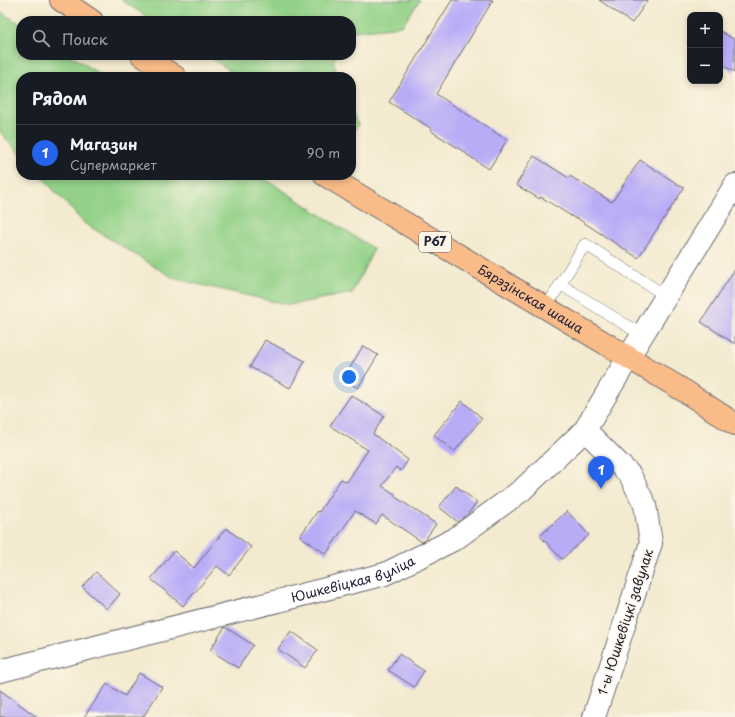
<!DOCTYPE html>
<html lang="ru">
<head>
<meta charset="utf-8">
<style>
  :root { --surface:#171b24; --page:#20242c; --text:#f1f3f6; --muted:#9ea1a6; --line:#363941; --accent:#2563eb }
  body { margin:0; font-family:"Playpen Sans",sans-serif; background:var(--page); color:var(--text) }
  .controls { position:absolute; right:12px; top:12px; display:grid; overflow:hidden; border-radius:8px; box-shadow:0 2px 6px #0003 }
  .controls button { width:36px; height:36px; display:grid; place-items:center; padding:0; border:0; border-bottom:1px solid var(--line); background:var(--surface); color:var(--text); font:20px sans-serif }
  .you { position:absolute; left:349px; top:377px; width:14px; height:14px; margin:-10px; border:3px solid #fff; border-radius:50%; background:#1a73e8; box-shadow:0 0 0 6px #1a73e833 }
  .badge { display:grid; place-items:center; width:26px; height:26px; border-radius:50%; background:var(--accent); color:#fff; font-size:13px; font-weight:700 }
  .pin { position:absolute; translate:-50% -33px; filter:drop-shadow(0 1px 2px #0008) }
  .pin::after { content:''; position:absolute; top:21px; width:14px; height:12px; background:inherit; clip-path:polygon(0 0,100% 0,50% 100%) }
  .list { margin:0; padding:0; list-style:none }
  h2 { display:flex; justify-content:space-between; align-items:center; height:52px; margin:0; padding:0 16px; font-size:17px }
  h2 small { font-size:13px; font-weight:400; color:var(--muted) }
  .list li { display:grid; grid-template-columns:26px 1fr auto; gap:12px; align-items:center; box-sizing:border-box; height:56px; padding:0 16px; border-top:1px solid var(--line) }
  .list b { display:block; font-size:15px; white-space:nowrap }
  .list p { margin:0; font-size:13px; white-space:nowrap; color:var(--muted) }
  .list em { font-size:13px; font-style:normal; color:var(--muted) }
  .icon { flex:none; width:22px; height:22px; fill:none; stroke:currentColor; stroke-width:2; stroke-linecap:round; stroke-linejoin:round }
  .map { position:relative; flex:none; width:735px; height:717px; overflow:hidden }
  .search { position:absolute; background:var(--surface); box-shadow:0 2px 6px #0003; left:16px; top:16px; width:340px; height:44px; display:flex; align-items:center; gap:10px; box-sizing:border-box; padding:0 14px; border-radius:16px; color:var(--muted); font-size:15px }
  .panel { position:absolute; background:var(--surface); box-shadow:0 2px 6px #0003; left:16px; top:72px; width:340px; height:108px; border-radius:16px }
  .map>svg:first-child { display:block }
  .green { fill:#92d187; stroke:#5a7a61 }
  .building { fill:#b8acf7 }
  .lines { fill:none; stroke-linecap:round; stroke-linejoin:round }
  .service-casing { stroke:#6b686f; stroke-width:12 }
  .minor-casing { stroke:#6b686f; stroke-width:24 }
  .tertiary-casing { stroke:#6b686f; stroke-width:24 }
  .primary-casing { stroke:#6b686f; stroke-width:24 }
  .service { stroke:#fff; stroke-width:11 }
  .minor { stroke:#fff; stroke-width:22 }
  .tertiary { stroke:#fff; stroke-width:22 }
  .primary { stroke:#f9bc89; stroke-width:22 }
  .labels { text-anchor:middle; stroke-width:3; stroke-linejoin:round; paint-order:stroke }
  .shield { fill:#fcf5e5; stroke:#63616e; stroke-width:1 }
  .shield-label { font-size:12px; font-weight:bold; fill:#22223b }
  .street-label { font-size:13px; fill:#22223b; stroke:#fcf5e5 }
</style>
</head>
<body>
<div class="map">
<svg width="735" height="717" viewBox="0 0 735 717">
  <rect width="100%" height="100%" fill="#fcf5e5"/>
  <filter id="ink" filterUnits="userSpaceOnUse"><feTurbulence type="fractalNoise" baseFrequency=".025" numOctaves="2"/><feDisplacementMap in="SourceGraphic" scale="8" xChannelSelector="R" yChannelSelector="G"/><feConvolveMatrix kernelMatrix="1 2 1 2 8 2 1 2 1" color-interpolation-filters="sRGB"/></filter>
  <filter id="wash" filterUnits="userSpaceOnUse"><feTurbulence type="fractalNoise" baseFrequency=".012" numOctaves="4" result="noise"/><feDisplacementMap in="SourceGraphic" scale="16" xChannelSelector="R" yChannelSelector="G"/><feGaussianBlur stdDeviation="0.9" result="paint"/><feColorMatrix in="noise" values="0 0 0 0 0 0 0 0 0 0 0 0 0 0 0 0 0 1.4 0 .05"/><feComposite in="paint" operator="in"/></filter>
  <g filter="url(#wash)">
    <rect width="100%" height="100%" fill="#f3eacf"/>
    <!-- green -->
    <path class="green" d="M121,0h299l-18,26 -49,5 -2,2v-12h-197z
      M0,12l21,12v31h49l34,22h-83v78l-21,-23z
      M206,55h131l-4,7 6,15h-99z
      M351,110l7,15 -7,11z
      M40,175h219l115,74 -22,44 -63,12 -114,-26 -91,-56z"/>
    <g id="blocks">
      <!-- building -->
      <path class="building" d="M452,0h41l-57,94 71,46 -18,29 -23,-15v-1l-35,-22 1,-2 -43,-27z
        M599,0h49l-16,23z
        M720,31l15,9v32l-15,-8z
        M534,156l35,22 1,-2 42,26 28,-42 44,28 -46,70 -61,-40 -1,1 -35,-22 -1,2 -24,-14z
        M735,269v75l-34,-22z
        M265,340l40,21 -15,27 -40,-21z
        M363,346l15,9 -20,33 -15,-9z
        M351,395l33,21 -11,18 35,26 -7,11 -5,-4 -14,19 13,8 -1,2 42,28 -11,16 -3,2 -40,-27 -6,9 -21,-13 -29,43 -26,-18 18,-25 1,1 22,-33 6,3 21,-32 -38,-24z
        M462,401l20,17 -28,34 -20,-17z
        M456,486l21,16 -10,13 -9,7 -19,-15z
        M567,511l22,24 -27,24 -22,-23z
        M226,528l25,19 -22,28 -12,-9 -34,40 -32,-27 23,-28 20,17z
        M96,572l24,22 -13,15 -25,-22z
        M225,627l28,18 -15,23 -28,-18z
        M291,631l27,19 -13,18 -27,-19z
        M399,654l25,17 -10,16 -26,-17z
        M139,673l23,14 -19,30h-59l23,-33 18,12z
        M0,690l37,27h-37z"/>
    </g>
  </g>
  <g filter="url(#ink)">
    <use href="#blocks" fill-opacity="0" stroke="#6b686f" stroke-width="1"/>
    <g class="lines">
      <defs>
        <path id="service" d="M560,284l82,51
          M545,309l40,-65 81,52"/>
        <g id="minor">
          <path d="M585,430l45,45 15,30 6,38 -57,174"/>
          <path id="s1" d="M0,671l385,-97 70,-35 67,-49 63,-60 43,-72"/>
        </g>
        <path id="tertiary" d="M628,358l107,-173"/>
        <g id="primary">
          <path d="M61,0l31,21"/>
          <path d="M142,55l33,22"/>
          <path id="s2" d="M325,175l361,217 49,32"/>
        </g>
      </defs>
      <!-- service casing -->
      <use href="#service" class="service-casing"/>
      <!-- minor casing -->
      <use href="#minor" class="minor-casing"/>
      <!-- tertiary casing -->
      <use href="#tertiary" class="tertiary-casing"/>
      <!-- primary casing -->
      <use href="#primary" class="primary-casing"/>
      <!-- service -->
      <use href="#service" class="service"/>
      <!-- minor -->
      <use href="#minor" class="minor"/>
      <!-- tertiary -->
      <use href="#tertiary" class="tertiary"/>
      <!-- primary -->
      <use href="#primary" class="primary"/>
    </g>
  </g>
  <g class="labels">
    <!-- shield labels -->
    <rect class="shield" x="419" y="232" width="32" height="20" rx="3"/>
    <g class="shield-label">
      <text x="435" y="246">Р67</text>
    </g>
    <!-- street labels -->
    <g class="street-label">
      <text dy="5" stroke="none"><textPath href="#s2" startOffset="240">Бярэзінская шаша</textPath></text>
      <text dy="5" stroke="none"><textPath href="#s1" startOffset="365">Юшкевіцкая вуліца</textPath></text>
      <text transform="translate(625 622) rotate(-72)" y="5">1-ы Юшкевіцкі завулак</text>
    </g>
  </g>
</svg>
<div class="controls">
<button>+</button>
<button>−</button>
</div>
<div class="you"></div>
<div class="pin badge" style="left:601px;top:489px">1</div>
<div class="search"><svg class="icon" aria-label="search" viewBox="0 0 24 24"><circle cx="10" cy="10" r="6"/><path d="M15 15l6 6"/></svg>Поиск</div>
<section class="panel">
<h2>Рядом<small></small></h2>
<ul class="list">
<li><span class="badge">1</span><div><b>Магазин</b><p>Супермаркет</p></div><em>90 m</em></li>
</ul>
</section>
</div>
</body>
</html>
